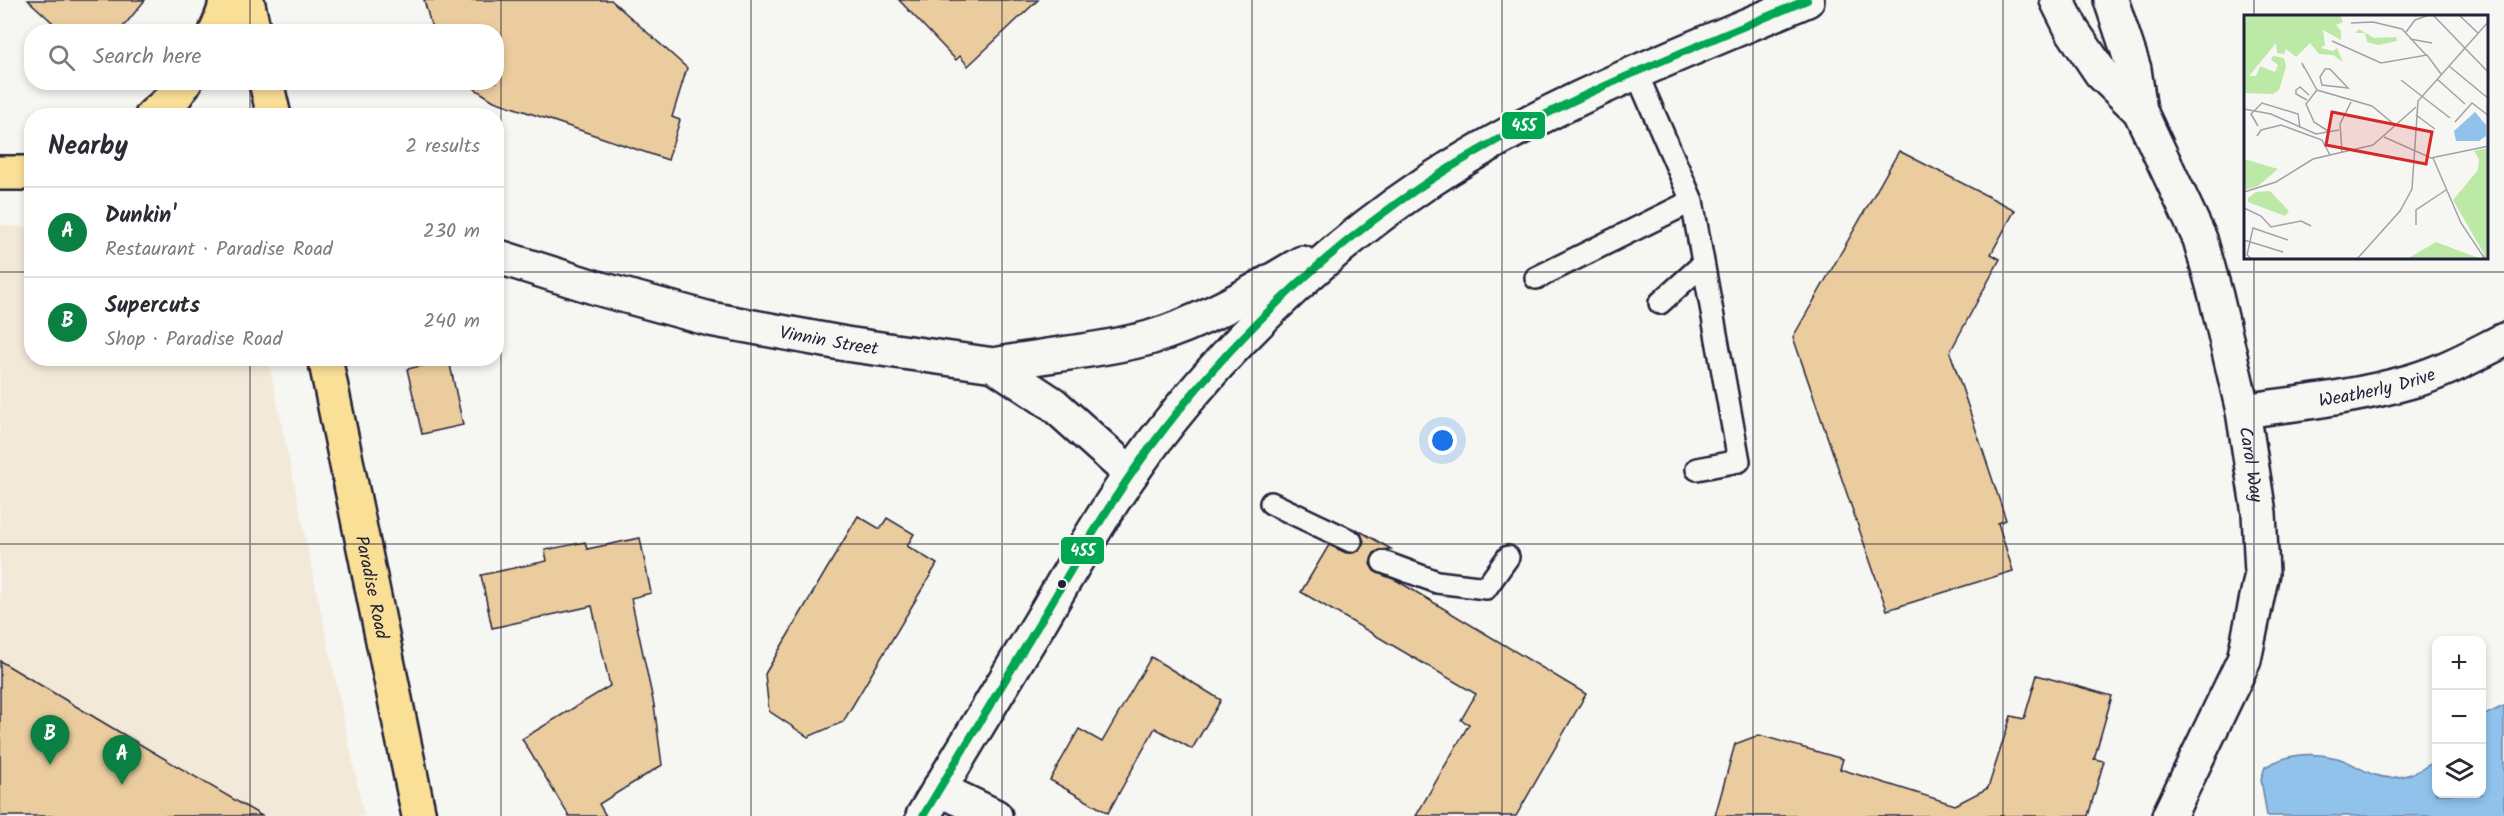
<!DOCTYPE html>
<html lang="en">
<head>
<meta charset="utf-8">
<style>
  :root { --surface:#fff; --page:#f7f7f7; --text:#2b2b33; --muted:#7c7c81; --line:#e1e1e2; --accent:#0b8043 }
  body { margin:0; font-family:Kalam,sans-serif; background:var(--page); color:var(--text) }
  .controls { position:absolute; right:18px; bottom:18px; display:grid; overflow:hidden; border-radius:12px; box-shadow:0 3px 9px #0003 }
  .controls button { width:54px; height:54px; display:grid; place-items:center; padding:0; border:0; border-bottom:2px solid var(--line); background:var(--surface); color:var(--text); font:30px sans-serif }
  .you { position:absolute; left:1443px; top:441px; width:21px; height:21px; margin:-15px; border:4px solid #fff; border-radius:50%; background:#1a73e8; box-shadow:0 0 0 9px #1a73e833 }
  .badge { display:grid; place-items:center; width:39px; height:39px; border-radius:50%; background:var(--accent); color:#fff; font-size:20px; font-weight:700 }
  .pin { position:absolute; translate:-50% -50px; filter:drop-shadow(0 2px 3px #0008) }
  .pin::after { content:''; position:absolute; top:32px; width:21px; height:18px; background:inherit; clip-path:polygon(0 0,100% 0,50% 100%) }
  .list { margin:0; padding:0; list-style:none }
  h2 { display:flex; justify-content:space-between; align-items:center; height:78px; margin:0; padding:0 24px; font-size:26px }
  h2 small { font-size:20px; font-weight:400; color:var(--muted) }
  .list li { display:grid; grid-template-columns:39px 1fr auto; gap:18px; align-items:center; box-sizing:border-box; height:90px; padding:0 24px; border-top:2px solid var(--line) }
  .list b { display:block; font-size:22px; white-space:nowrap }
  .list p { margin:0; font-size:20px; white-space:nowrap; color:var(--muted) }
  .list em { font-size:20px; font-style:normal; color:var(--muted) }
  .icon { flex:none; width:33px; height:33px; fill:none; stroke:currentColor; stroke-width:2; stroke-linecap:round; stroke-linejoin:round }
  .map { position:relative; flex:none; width:2504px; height:816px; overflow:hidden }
  .search { position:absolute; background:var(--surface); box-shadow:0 3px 9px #0003; left:24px; top:24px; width:480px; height:66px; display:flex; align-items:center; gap:15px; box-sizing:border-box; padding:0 21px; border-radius:24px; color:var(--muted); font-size:22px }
  .panel { position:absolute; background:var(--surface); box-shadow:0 3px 9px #0003; left:24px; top:108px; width:480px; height:258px; border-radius:24px }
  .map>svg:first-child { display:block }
  .built { fill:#f3e9d9 }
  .water { fill:#90c2ec; stroke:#6482a5; stroke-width:1.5 }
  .building { fill:#ebcc9e; stroke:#22223b; stroke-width:1.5 }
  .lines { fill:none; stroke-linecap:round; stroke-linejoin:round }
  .service-casing { stroke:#22223b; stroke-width:26 }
  .minor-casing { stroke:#22223b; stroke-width:38 }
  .secondary-casing { stroke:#22223b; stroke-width:38 }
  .primary-casing { stroke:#22223b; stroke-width:38 }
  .trunk-casing { stroke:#22223b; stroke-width:38 }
  .service { stroke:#f6f6f2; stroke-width:21 }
  .minor { stroke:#f6f6f2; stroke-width:33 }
  .secondary { stroke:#f6f6f2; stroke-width:33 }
  .primary { stroke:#fadf96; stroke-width:33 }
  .trunk { stroke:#fadf96; stroke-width:33 }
  .bus-1-casing { stroke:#f6f6f2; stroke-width:12 }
  .bus-1 { stroke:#00a651; stroke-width:8 }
  .grid { fill:none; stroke:#22223b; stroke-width:1.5; stroke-opacity:0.55 }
  .bus-dot { fill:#22223b; stroke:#f6f6f2; stroke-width:2 }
  .labels { text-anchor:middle; stroke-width:4.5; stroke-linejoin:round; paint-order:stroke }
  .street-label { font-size:18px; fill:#22223b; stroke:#f6f6f2 }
  .inset-road { fill:none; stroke:#a1a1a9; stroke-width:1.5 }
  .view { fill:#d62828; fill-opacity:0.15; stroke:#d62828; stroke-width:3 }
  .inset-edge { fill:none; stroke:#22223b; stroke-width:3 }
  .line-badge { stroke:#f6f6f2; stroke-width:2 }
  .badge-label { font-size:16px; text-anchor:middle; font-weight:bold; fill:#fff }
</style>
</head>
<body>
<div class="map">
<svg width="2504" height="816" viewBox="0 0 2504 816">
  <rect width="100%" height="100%" fill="#f6f6f2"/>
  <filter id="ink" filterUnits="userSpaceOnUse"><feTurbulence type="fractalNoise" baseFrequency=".0167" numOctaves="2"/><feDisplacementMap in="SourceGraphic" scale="12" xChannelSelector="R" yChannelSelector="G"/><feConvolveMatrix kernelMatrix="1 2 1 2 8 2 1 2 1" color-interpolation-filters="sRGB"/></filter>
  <g filter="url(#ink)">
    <!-- built -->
    <path class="built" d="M0,225l31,3 1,130 236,1 96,457h-364z"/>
    <!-- water -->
    <path class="water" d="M2504,706v110h-237l-6,-37 4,-12c24,-14 45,-15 72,-9 13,3 25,13 38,17 21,8 45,-3 61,-15v34h46v-78z"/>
    <!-- building -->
    <path class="building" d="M28,0h117l-26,32h-56z
      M424,0h187l76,68 -15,49 8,3 -12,40 -174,-59 -19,-12 -7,-7h28v-50h-63z
      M899,0h139l-70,66 -8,-10 -4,4z
      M1899,151l116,59 -24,44 9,5 -50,93 56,168 -8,3 15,48 -126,39 -94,-273z
      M449,360l14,65 -41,9 -15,-65z
      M858,516l22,13 7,-11 27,16 -7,12 30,18 -94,158 -35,15 -39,-26 -4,-37z
      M1358,530l33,19 -11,1 -6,3 -4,11 4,7 22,9 190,114 -70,122h-100l53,-92 -8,-4 15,-26 -175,-102 28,-47 17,8 13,-2 5,-10z
      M640,538l11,55 -20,5 23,107 8,60 -63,39 7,12h-37l-47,-77 88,-53 -18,-80 -100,22 -11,-53 66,-14 -2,-11 40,-8 2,7z
      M1151,657l70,43 -29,49 -37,-21 -47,85 -58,-33 29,-51 23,13z
      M0,661l131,78 131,77h-262z
      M2037,675l75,21 -18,63 10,2 -16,55h-373l20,-72 24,-9 84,24 -3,10 115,36 33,-17 23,-72 13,3z"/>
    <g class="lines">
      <defs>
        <path id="service" d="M1636,72l56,129 47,260 -42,8
          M1536,278l156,-77
          M1660,303l43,-39
          M1271,503l80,38
          M1383,562l54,20 49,6 22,-31"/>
        <g id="minor">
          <path d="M2057,0l15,30 29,43 39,38"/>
          <path id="s1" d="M2111,0l23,69 6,42 60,128 16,57 27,115 16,102 3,60 -18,87 -75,156"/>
          <path id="s2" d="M2243,411c57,-8 114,-14 169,-30 32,-9 62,-26 92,-41"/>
          <path d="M939,789l56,27"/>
        </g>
        <g id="secondary">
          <path id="s3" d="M496,256l101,32 113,31 136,25 148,21 59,39 78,70"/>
          <path d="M994,365c51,-11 104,-13 155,-27 55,-16 104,-46 153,-75"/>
          <path d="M923,816c38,-64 78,-128 116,-192 41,-70 81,-141 132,-204 69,-87 162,-175 255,-237 118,-78 252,-128 381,-183"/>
        </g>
        <path id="primary" d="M0,173h32"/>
        <g id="trunk">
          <path d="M247,0l7,32"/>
          <path d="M216,32l8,-21 2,-11"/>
          <path d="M266,82l8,34"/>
          <path d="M152,116l24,-21 9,-13"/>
          <path id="s4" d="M325,358l94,458"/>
        </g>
      </defs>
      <!-- service casing -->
      <use href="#service" class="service-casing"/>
      <!-- minor casing -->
      <use href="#minor" class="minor-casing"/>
      <!-- secondary casing -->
      <use href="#secondary" class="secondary-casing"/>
      <!-- primary casing -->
      <use href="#primary" class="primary-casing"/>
      <!-- trunk casing -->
      <use href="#trunk" class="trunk-casing"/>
      <!-- service -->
      <use href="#service" class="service"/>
      <!-- minor -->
      <use href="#minor" class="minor"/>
      <!-- secondary -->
      <use href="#secondary" class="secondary"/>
      <!-- primary -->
      <use href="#primary" class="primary"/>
      <!-- trunk -->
      <use href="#trunk" class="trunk"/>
      <defs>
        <path id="bus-1" d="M923,816c38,-64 78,-128 116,-192 36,-61 71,-123 113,-179 75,-101 169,-192 274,-262 117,-78 251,-128 381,-183"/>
      </defs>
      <!-- bus-1 casing -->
      <use href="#bus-1" class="bus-1-casing"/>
      <!-- bus-1 -->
      <use href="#bus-1" class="bus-1"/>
    </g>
  </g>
  <!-- grid -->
  <path class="grid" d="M250,0v32M501,0v816M751,0v816M1002,0v816M1252,0v816M1502,0v816M1753,0v816M2003,0v816M2254,0v16M250,82v34M2254,258v558M0,272h32M496,272h2008M250,358v458M0,544h2504"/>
  <!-- markers -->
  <circle class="bus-dot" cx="1062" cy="584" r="5"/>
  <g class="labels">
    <!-- street labels -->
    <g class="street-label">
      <text dy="6" stroke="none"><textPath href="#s3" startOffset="344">Vinnin Street</textPath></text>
      <text dy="6" stroke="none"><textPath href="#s2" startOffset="136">Weatherly Drive</textPath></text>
      <text dy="6" stroke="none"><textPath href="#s1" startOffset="488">Carol Way</textPath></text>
      <text dy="6" stroke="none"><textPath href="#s4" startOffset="234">Paradise Road</textPath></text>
    </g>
  </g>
  <!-- overview -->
  <g transform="translate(2244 15)">
    <rect width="244" height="244" fill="#f6f6f2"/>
    <path d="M0,0h96l3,7 -7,3 5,6v9l-18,-10 2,15 -4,3 12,3 4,-3 6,14 -10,-7 -14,-1 -9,-11 -14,14 -10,-8 -2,5 -7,-1 -1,-10 -27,33h7l4,-10 15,6 3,-7 -7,-5 2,-4 11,2 2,9 -7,23 -6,4 -29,-1zM115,14l15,9 22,-1 1,4 -19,4 -11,-3 -2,-9h-10zM244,133v111h-81l29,-17 45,17 3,-5 -31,-54 25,-30 1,-11 -5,-8zM0,144l34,10 -20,17 -14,4zM26,176l19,20 -4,5 -37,-14v-4l8,-6z" fill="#bce9a6"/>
    <path d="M231,97l11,13v11l-7,5h-23l-2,-10z" fill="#90c2ec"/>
    <path class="inset-road" d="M189,0l56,58M215,0l19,18M107,8l22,-1 29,7 24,26M162,17l9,-12 14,-5M166,24l22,4M88,26l49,22 46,-8 14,19M205,51l40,33M60,53l-2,-5 15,27 55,16 23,19M81,54h5l18,19 -26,-3 -2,-8zM193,64l28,25M157,65l49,38M73,75l-11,14 8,18 14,9M63,85l-11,-6v-4l4,-3 9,8M0,94l27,5 45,20 23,-4M172,100l19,14M211,107l17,-19 17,13M14,111l-7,-12 11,-11 36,11 2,14M13,121l4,-6 20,-5 41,15 8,15M140,122l47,21 58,-12M98,137l-2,-28 11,-22M189,143l28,65 24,36M0,177l32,-10 37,-23 60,-14 43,-38M0,193l17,8 10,11 30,-6 10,5M172,210v-15l30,-20M0,225l39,12M8,244l-5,-4 6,-27 35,12M113,244l43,-48 12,-22 6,-88 71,-80"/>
    <path class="view" d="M88,97l100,20 -6,32 -100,-19z"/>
    <rect width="244" height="244" class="inset-edge"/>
  </g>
  <g class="line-badge">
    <rect x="1501" y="111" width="45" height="29" rx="6" fill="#00a651"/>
    <rect x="1060" y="536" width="45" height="29" rx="6" fill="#00a651"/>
  </g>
  <g class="badge-label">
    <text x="1524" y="131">455</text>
    <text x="1083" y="556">455</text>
  </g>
</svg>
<div class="controls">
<button>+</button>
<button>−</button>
<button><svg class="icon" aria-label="layers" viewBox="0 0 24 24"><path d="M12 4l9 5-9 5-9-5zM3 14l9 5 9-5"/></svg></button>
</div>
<div class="you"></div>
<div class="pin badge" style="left:122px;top:785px">A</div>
<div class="pin badge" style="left:50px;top:765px">B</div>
<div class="search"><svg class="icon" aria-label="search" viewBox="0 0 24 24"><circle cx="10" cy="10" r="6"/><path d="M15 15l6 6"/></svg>Search here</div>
<section class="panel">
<h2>Nearby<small>2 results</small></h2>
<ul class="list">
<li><span class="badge">A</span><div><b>Dunkin'</b><p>Restaurant · Paradise Road</p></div><em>230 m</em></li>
<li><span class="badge">B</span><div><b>Supercuts</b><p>Shop · Paradise Road</p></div><em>240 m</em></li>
</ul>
</section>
</div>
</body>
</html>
